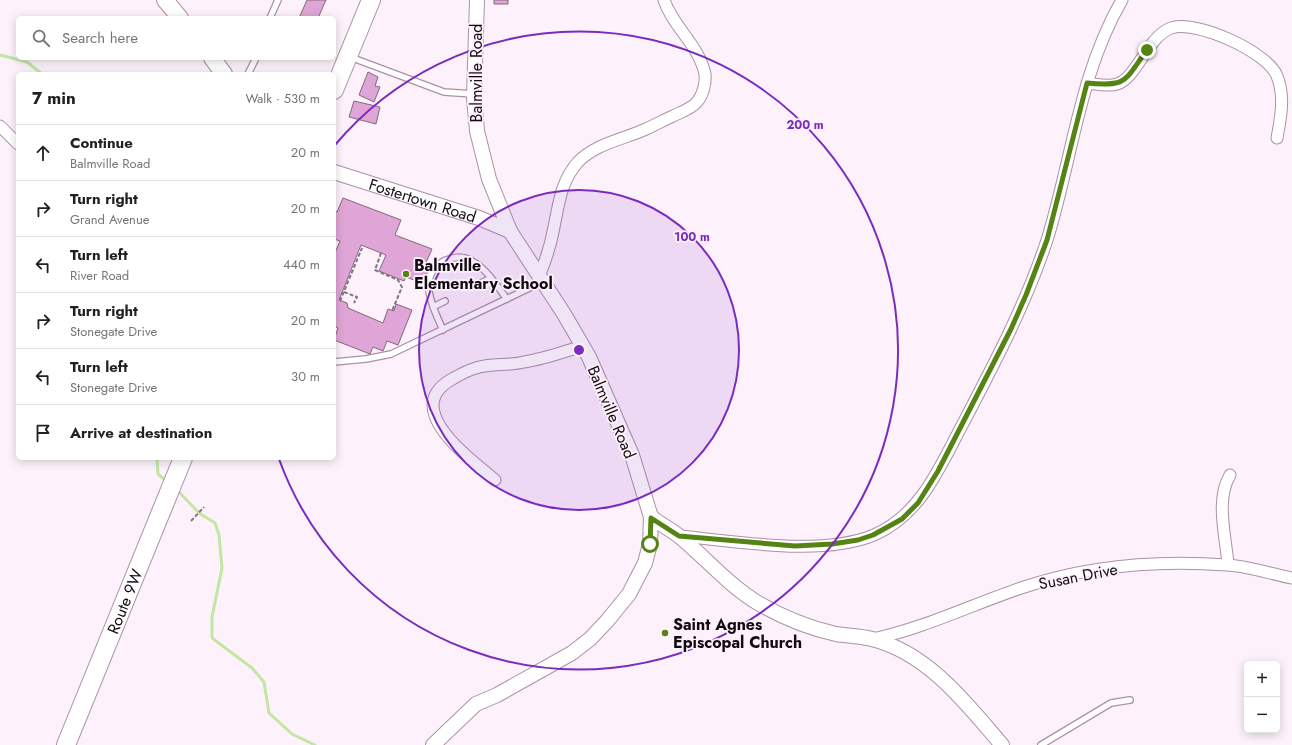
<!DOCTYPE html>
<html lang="en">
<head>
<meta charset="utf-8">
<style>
  :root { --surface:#fff; --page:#f6f6f6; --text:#202124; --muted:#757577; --line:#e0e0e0 }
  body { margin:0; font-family:Jost,sans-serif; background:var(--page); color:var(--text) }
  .controls { position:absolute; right:12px; bottom:12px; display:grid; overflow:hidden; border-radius:6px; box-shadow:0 2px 10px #0003 }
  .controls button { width:36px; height:36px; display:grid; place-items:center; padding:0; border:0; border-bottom:1px solid var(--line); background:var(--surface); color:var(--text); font:20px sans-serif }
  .stop { position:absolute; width:12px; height:12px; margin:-9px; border:3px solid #558415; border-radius:50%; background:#fff }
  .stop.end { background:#558415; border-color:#fff; box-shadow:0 1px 4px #0008 }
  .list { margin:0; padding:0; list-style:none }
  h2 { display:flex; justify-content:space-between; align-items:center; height:52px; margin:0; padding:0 16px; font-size:17px }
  h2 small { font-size:13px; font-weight:400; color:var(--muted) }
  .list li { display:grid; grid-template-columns:26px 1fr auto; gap:12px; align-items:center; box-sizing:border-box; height:56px; padding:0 16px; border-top:1px solid var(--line) }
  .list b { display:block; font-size:15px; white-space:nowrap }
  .list p { margin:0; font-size:13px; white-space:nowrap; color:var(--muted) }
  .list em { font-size:13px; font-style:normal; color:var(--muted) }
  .icon { flex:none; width:22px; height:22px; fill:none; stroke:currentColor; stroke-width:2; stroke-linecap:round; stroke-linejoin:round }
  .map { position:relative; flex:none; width:1292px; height:745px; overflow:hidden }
  .search { position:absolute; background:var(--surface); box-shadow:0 2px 10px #0003; left:16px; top:16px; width:320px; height:44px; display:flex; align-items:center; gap:10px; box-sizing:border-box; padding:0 14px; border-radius:6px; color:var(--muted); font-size:15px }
  .panel { position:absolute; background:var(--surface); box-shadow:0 2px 10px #0003; left:16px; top:72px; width:320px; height:388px; border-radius:6px }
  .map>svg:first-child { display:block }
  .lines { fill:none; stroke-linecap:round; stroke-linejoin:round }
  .stream { stroke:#c3e6a3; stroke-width:3 }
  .building { fill:#e0a5d7; stroke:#81697d }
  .service-casing { stroke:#ab91a6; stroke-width:8 }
  .minor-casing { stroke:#ab91a6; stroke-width:13 }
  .tertiary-casing { stroke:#ab91a6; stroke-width:16 }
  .secondary-casing { stroke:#ab91a6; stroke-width:18 }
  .trunk-casing { stroke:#ab91a6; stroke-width:20 }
  .path { stroke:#81777f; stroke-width:2; stroke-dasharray:4 2; stroke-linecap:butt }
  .service { stroke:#fff; stroke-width:5.5 }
  .minor { stroke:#fff; stroke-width:11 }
  .tertiary { stroke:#fff; stroke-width:14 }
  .secondary { stroke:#fff; stroke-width:16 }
  .trunk { stroke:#fff; stroke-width:18 }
  .route { stroke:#558415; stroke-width:5 }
  .ring { fill:none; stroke:#7b2cbf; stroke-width:2 }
  .poi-dot { fill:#558415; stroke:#fdf2fb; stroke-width:1.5 }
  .labels { text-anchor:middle; stroke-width:3.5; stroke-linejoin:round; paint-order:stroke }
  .street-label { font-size:16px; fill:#130a12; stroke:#fdf2fb }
  .poi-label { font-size:16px; font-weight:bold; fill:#130a12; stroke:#fdf2fb; text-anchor:start }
  .centre { fill:#7b2cbf; stroke:#fdf2fb; stroke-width:2 }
  .ring-label { font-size:12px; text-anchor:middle; font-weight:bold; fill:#7b2cbf; stroke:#fdf2fb; stroke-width:3.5; stroke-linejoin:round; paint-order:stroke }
</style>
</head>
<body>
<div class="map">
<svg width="1292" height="745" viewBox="0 0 1292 745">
  <rect width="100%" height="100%" fill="#fdf2fb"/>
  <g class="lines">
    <!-- stream -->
    <path class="stream" d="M0,55l27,7 15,12
      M157,458l1,16 6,5
      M179,492l20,21 16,10 4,12 3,33 -10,49v21l40,30 12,14 5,31 23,21 23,11"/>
  </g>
  <!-- building -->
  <path class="building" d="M307,0h19l-8,18h-19z
    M494,0h14v4h-14z
    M368,72l10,5 -3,9 5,1 -6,15 -15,-7z
    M354,101l26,6 -4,17 -27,-7z
    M343,198l58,22 -6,15 37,14 -7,16 4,1 -7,17 -16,-6 -2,4 -25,-10 7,-16 -25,-10 -22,55 8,3 1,5 35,15 5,-14 6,2 2,-7 16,6 -14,35 -11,-4 -4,10 -10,-4 -3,7 -36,-14 4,-12 -4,-2v-71l6,-14 -6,-2v-29l3,2z"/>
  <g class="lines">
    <defs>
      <path id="service" d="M270,18l8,-18
        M350,57l94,35 29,2
        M248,74l8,-16
        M479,284l12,-6
        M433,307l12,-6
        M443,330c-10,-22 -28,-56 3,-70 8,-3 18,-4 26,1 15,8 25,25 35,38
        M334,362l32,-3 25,-5 151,-72
        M1041,745l70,-42 19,-3"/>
      <path id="minor" d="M1087,83c9,1 21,4 30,1 20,-6 30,-47 54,-56 24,-9 97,24 106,48 8,20 4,41 0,62
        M0,126l18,18
        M539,276c7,-16 12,-32 15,-49 5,-24 7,-46 24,-65 17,-18 46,-23 68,-33 9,-4 18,-9 27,-13 8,-4 18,-7 24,-14 6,-7 9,-19 8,-28 -6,-29 -32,-47 -41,-74
        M495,480c-26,-22 -97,-73 -41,-102 7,-4 14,-8 22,-10 15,-5 32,-2 48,-6 20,-3 39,-10 59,-16
        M679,536c57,5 142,21 195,-1 44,-19 63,-62 84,-102 33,-63 67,-126 89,-193 25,-80 32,-166 75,-240
        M1228,565c-2,-28 -13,-65 2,-90
        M873,639c51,-11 98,-34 148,-51 65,-22 138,-28 206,-23 21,1 44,9 65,13"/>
      <g id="tertiary">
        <path id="s1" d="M334,172l145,46 31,13"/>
        <path d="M651,517c9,7 19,12 28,19 27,22 48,48 79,67 24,14 51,25 78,31 12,2 25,2 36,5 56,14 95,65 130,106"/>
        <path d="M433,745l43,-41 21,-9 75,-42 18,-14 17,-18 22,-27 16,-31 5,-19 1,-27 -19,-62 -43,-98 -25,-43 -54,-83 -21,-52 -12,-48 -3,-33 3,-98"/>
      </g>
      <path id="secondary" d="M165,0l15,18
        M212,58l12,16"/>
      <g id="trunk">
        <path d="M334,90l37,-90"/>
        <path id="s2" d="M66,745l117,-287"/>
      </g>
    </defs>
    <!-- service casing -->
    <use href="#service" class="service-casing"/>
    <!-- minor casing -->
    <use href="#minor" class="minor-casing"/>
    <!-- tertiary casing -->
    <use href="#tertiary" class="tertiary-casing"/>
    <!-- secondary casing -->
    <use href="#secondary" class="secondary-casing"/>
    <!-- trunk casing -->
    <use href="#trunk" class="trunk-casing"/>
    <!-- path -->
    <path class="path" d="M381,253l-6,17 23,10 4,7 -10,24
      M344,292l13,5 -3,6
      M340,301l22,-53
      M191,521l13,-14"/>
    <!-- service -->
    <use href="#service" class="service"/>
    <!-- minor -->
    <use href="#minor" class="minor"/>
    <!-- tertiary -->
    <use href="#tertiary" class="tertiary"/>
    <!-- secondary -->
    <use href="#secondary" class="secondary"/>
    <!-- trunk -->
    <use href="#trunk" class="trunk"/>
  </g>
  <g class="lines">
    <!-- route -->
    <path class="route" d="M650,544l1,-26 28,18 116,10 37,-2 26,-4 15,-5 29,-16 16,-16 20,-32 73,-142 15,-34 21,-55 40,-157c41,4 37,-2 60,-33"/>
  </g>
  <!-- distance rings -->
  <circle cx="579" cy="350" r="160" fill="#7b2cbf" fill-opacity=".12"/>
  <g class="ring">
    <circle cx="579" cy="350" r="160"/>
    <path d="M335 145A319 319 0 1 1 279 459"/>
  </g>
  <!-- markers -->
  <g class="poi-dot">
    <circle cx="406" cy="274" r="4"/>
    <circle cx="665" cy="633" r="4"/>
  </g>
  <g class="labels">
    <!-- street labels -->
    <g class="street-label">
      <text transform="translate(476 73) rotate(-90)" y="6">Balmville Road</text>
      <text dy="6" stroke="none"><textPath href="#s1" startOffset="93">Fostertown Road</textPath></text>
      <text transform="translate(612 412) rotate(67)" y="6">Balmville Road</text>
      <text transform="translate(1078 576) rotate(-11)" y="6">Susan Drive</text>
      <text dy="6" stroke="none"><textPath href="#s2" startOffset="155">Route 9W</textPath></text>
    </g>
    <!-- poi labels -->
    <g class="poi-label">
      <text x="414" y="271">Balmville<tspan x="414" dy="18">Elementary School</tspan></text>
      <text x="673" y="630">Saint Agnes<tspan x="673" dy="18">Episcopal Church</tspan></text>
    </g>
  </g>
  <circle cx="579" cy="350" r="6" class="centre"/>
  <g class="ring-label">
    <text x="805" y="129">200 m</text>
    <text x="692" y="241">100 m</text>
  </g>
</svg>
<div class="controls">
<button>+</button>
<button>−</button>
</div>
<div class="stop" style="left:650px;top:544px"></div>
<div class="stop end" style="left:1147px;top:50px"></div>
<div class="search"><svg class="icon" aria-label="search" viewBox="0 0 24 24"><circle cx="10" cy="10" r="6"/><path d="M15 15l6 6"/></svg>Search here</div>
<section class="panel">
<h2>7 min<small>Walk · 530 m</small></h2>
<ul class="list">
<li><svg class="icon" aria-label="ahead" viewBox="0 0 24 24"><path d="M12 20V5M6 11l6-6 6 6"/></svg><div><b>Continue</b><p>Balmville Road</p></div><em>20 m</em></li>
<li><svg class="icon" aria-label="right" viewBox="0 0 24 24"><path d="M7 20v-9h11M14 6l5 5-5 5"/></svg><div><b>Turn right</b><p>Grand Avenue</p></div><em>20 m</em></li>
<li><svg class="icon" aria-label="left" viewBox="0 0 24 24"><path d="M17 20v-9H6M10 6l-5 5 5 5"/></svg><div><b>Turn left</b><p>River Road</p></div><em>440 m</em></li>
<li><svg class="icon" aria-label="right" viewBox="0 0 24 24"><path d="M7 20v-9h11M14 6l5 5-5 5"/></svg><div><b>Turn right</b><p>Stonegate Drive</p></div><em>20 m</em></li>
<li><svg class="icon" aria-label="left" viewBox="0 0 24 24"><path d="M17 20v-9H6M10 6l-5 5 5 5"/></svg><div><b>Turn left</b><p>Stonegate Drive</p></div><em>30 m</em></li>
<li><svg class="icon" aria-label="arrive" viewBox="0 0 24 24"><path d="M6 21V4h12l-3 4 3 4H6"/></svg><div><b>Arrive at destination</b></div></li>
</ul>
</section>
</div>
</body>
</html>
